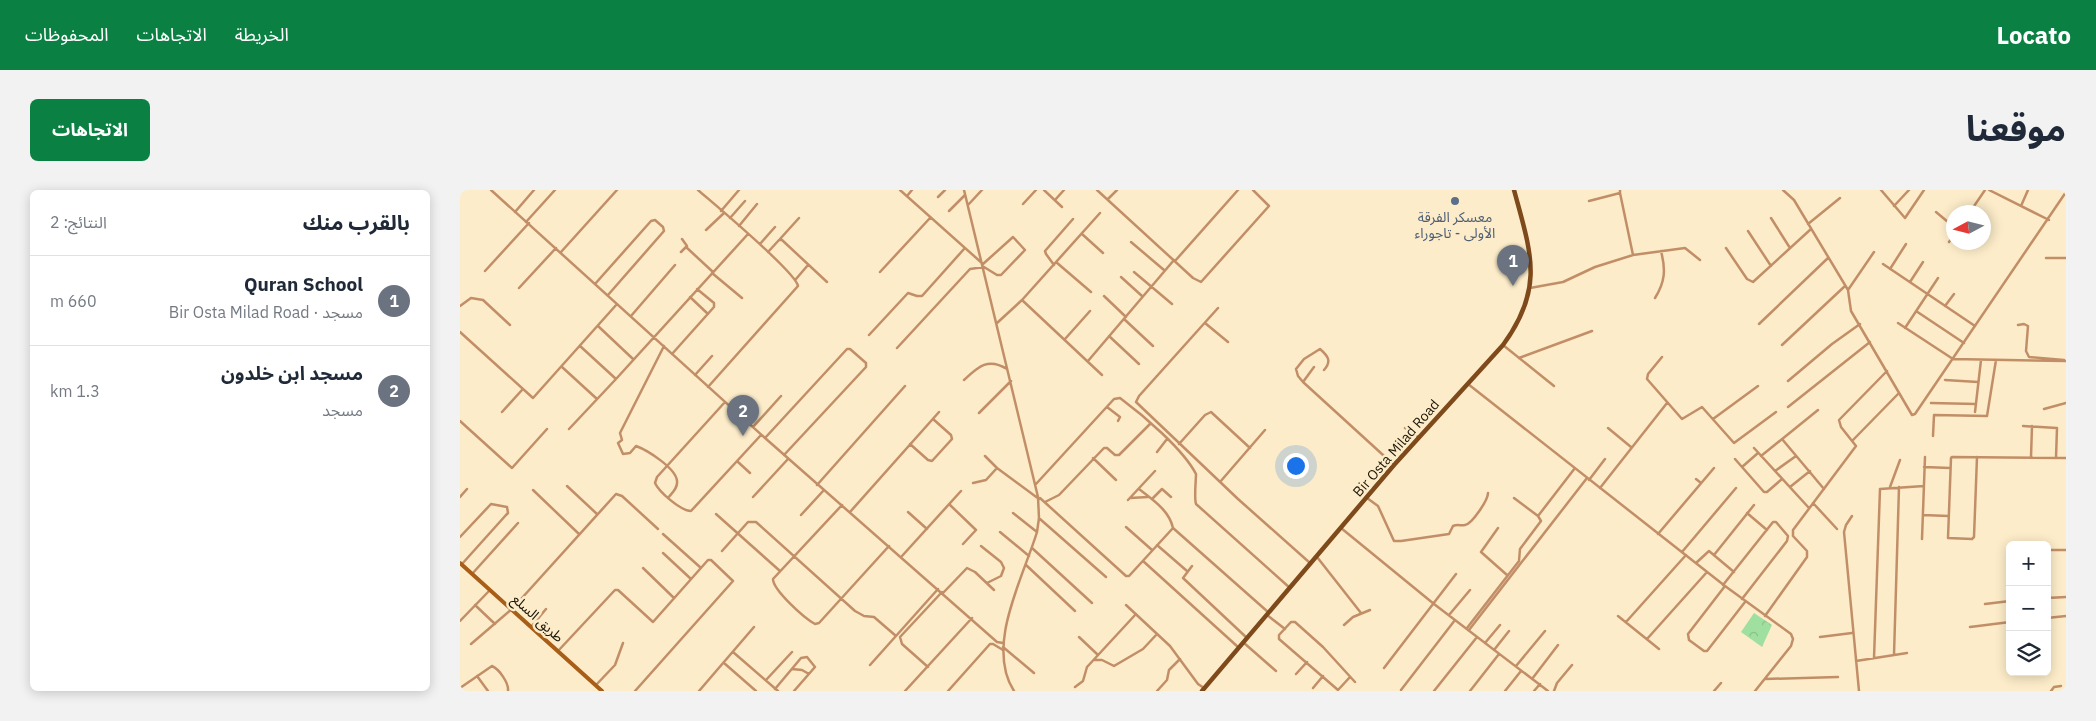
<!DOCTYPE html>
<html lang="ar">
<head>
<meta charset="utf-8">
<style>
  :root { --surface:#fff; --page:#f2f2f3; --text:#1f2937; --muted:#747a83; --line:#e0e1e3; --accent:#0b8043 }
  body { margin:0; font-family:"IBM Plex Sans","Noto Sans Arabic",sans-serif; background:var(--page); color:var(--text); direction:rtl }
  .controls { position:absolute; right:15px; bottom:15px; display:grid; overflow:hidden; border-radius:8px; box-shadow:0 2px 12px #0003 }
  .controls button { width:45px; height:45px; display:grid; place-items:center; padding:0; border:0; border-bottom:1px solid var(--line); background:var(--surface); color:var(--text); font:25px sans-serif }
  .compass { position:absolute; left:1486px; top:15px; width:45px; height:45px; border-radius:50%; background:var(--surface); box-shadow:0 2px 12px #0003; rotate:263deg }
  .you { position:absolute; left:835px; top:275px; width:18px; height:18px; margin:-12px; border:4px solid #fff; border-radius:50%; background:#1a73e8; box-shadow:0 0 0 8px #1a73e833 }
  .badge { display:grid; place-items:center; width:32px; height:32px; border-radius:50%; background:var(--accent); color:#fff; font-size:16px; font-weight:700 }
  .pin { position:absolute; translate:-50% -41px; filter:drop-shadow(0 1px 2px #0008) }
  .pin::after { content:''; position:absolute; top:26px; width:18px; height:15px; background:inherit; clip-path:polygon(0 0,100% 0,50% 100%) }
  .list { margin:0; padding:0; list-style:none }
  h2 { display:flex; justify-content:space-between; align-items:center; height:65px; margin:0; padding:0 20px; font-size:21px }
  h2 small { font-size:16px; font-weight:400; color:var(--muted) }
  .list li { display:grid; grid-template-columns:32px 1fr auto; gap:15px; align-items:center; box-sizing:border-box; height:90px; padding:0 20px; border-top:1px solid var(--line) }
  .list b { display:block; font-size:19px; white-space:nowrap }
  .list p { margin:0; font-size:16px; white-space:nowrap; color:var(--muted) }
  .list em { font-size:16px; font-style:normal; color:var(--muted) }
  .icon { flex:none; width:28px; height:28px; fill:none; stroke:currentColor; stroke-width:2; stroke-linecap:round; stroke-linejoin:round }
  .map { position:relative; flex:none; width:1606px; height:501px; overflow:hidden; direction:ltr; border-radius:8px }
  header { display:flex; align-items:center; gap:30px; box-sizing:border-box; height:70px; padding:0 25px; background:var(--accent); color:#fff }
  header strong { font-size:24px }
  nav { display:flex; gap:28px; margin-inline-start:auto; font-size:18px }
  .intro { display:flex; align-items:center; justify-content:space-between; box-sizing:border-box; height:120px; padding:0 30px }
  h1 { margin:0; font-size:35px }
  .button { padding:12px 22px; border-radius:8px; background:var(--accent); color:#fff; font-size:18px; font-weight:700 }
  main { display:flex; gap:30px; padding:0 30px }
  aside { flex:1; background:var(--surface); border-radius:8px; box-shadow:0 2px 12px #0003 }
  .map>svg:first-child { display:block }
  .forest { fill:url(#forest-crowns) }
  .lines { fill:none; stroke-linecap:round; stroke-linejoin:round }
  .street { stroke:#c28e67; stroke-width:2.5 }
  .secondary { stroke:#a85e17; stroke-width:4 }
  .primary { stroke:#7e491b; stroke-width:4.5 }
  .service-dot { fill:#5c6f8a; stroke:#fcecc9; stroke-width:2 }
  .labels { text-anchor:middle; stroke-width:5; stroke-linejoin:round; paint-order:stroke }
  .service-label { font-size:14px; fill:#4e5e75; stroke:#fcecc9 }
  .street-label { font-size:14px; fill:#1b1509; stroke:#fcecc9 }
</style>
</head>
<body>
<header>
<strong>Locato</strong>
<nav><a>الخريطة</a><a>الاتجاهات</a><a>المحفوظات</a></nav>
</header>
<div class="intro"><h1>موقعنا</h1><a class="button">الاتجاهات</a></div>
<main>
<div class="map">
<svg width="1606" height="501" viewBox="0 0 1606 501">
  <defs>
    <pattern id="forest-crowns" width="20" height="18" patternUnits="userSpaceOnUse" patternTransform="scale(1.25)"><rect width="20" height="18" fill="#9fe0a0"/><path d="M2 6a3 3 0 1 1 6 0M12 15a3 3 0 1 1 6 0" fill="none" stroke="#88bf88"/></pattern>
  </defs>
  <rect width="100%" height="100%" fill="#fcecc9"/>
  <!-- forest -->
  <path class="forest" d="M1294,423l18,12 -10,22 -21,-15z"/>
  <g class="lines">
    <!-- street -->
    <path class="street" d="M31,0l274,248 232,204 6,1
      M238,0c16,14 98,82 100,96l-90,101
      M504,0l74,307 1,21 -2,14c-14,46 -52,114 -23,159
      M584,0l18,17
      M637,0l96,88 8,4 68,-76 -16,-16
      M1323,0l11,10 54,90 3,21 61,104 3,-1 151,-222
      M1421,0l24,28 19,-28
      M1529,0l60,30
      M1160,3l13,62 52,-7 15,12
      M447,6l5,-6
      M478,7l7,-7
      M648,9l9,-9
      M595,10l9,-10
      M1129,11l31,-8v-3
      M563,14l13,-14
      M508,15l14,-15
      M1434,16l15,-16
      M1561,16l7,-16
      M261,21l18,-21
      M489,21l16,-16
      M55,22l19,-22
      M1476,22l18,15
      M1510,22l15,-22
      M270,28l15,-17
      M1311,28l19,30
      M66,32l29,-32
      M1348,34l32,-26
      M279,36l18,-22
      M246,40l18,-17
      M1288,41l23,35
      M622,44l21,19
      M320,49l19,-21
      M671,52l33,28
      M1489,52l5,-7
      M300,54l15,-17
      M226,57l27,25
      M1266,58l21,31 6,3 58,-53
      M101,62l56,-62
      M221,62l6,-6 -5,-7
      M308,62l11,-12h3l45,42
      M1586,68h20
      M715,71l63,-71
      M596,72l35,30
      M1423,74l92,62
      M594,75l-8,-11 -1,-3 28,-32
      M1430,79l16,-25
      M25,81l44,-48
      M420,82l50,-54
      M674,82l38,32
      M252,83l30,25
      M661,87l21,19
      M336,89l12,-14
      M1450,92l13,-20
      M135,94l56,-63 4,-1 8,7 1,4 -56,64
      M59,98l37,-40
      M1070,98l33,-6 32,-15 38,-12
      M1388,100l26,-38
      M644,106l22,21
      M230,107l18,17
      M1195,108c10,-16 11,-28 6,-47
      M562,110l80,75
      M0,116l11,-8 12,2 27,25
      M1485,116l9,-12
      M758,118l-79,88 -3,6 102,97 72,64
      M1456,121l48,32
      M171,126l44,-51
      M664,129l29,27
      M537,133l25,-23 78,-87
      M745,133l23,19
      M1438,133l55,36 113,2
      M1299,134l69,-66
      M1558,135l6,-1 4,2 -2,25 3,6 35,3
      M138,136l35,33
      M1445,138l33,-50
      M0,142l73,66 84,-94
      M409,145l39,-42 9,3h5l42,-47
      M649,146l30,28
      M605,149l25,-28
      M1043,155l51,41
      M1322,155l63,-59
      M204,156l-44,87 2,7 -4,3 5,11 7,-1 6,-7c11,4 40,22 41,35 1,7 -5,12 -9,17
      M437,158l73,-79 14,-2 13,8h4l24,-25 -12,-13 -30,27 -83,-74
      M212,164l42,-47v-4l-17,-14
      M1202,167l-14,17 -1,5 35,40 20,-12 32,36 42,-31
      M1059,168l73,-27
      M628,171l86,-101
      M102,177l35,32
      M864,180c8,-9 4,-14 -4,-21l-16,10 -8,10 2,7 5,6 91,83
      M235,185l17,-19
      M156,189l132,-145
      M504,190c14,-13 24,-23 43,-11
      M1485,190l33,2
      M1328,191l44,-37 28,-20
      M843,192l11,-15
      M1008,194l257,202 66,48 2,5 -2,7 -36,45
      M265,212l-68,75 -2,6c4,9 26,28 36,28l70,-76
      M1471,213l45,1
      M647,217l13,10 -2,4
      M1328,217l82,-65
      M1584,219l22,-6
      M42,222l20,-22
      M1515,222l6,-52
      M519,223l32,-32
      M1253,229l45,-33
      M0,231l52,47 35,-39
      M1563,236l34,2 -1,30
      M293,237l28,-31
      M945,238l13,9
      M1148,238l23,19
      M109,239l47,-50 -36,-33
      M1473,246l1,-21 53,1 9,-56
      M305,248l82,-89h3l16,14v4l-82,88
      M1322,249l42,50
      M1393,250l46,-47
      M450,254l18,16 4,1 20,-22 -1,-4 -18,-16
      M719,254l26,-29 6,-3 39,36
      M1294,258l55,60
      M697,262l10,-13
      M1298,263l-16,14 22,25h3l15,-13
      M525,266l12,12 42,31
      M1301,266l57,-46
      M1517,267l-3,80 -2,2 -24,-1 3,-80 1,-1 114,1
      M1571,267l1,-31
      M633,268l23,22
      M1275,269l7,8
      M278,272l12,11
      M1464,277l26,1
      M1315,281l21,-15
      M1236,289l5,4
      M1129,290l16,-21
      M760,292l45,-52
      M513,293l13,-3 11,-12
      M576,294l78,-85 6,-1c23,17 63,51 76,76 0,7 -2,23 0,30l94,84
      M357,295l88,-99
      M107,296l30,28
      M1330,297l20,-16
      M1430,297l10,-27
      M1140,298l67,-85
      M679,299c14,11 30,21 34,39
      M73,300l46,44
      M0,307l7,-8
      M293,307l35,-38
      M580,308l86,78h3l44,-48 95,84
      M670,308l18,-1
      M907,308l11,8 16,35h7l48,-7 4,-8c5,-2 7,0 12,-1 7,-1 23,-25 23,-32
      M1054,308l24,18 37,-48
      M692,309l10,-10 9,8
      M668,310l27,-29
      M585,312l14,-7 45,-47h3l8,7h4l31,-31
      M1353,313l24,26
      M489,314l27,26 -13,14
      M382,315l-69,74c0,11 31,39 42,45l4,-1 70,-77
      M390,322l89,-100
      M448,322l19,17
      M553,323l24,19
      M1287,323l20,17
      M256,324l64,57
      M341,325l23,-25
      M1463,325l25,1
      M1392,326l-6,9 -2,7 15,159
      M580,329l66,58
      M666,337l26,23
      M881,338l93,76 114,87
      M1038,338l-17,24 26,23
      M540,342l29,24
      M203,344l38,34
      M1198,344l56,-66
      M0,347l31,-33 16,3 1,6 -2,2 -44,49
      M1462,349l3,-82
      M697,355l30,26
      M521,356l20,16 3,6 -3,8 -14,7
      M572,358l60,55
      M1587,360h19
      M262,361l26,-29h8l99,89 9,5 10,1 22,19
      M1222,362l54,-64
      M203,363l28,26
      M1254,365l40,-50
      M442,366l59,-65
      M857,367l44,56
      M683,371l95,86
      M1588,371l2,37
      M1236,373l13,-12 25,21
      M566,375l49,46
      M732,376l-9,12 64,60
      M183,378l31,30
      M12,384l46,-51
      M1263,395l50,-63h3l12,14 -1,5 -45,58
      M1265,396l-37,48 1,6 15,11h3l38,-49
      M483,403l24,-25 8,4 19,18
      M1587,408l19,-1
      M1525,414l25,-3
      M15,415l20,19
      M666,415l44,41 28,38 6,4
      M807,425l18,14
      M989,425l21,-25
      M1158,426l41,33
      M1305,426l42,-59v-6l-14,-15v-6l63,-84 -15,-19 -2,-7 48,-49
      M1587,428l19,-2
      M0,431l30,-31
      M1166,432l60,-67
      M884,435l9,-8 17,-7
      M71,437l15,-18
      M1510,437l40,-5
      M1007,438l52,-67 1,-12 21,-28 -3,-5
      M1009,440l118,-152
      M619,447l19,18
      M1360,447l32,-4
      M1187,449l60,-67
      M784,453l32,28
      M1025,453l15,-18
      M11,454l41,-35 104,-115 6,2 36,33
      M543,457l31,26
      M1034,460l15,-19
      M98,461l57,-61h3l35,32 55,-62h3l22,21 -98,110
      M273,462l45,39
      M1434,465l5,-168
      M1414,468l6,-169 44,-3
      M634,470h8l12,6 29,-17 14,-15
      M1396,471l51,-8
      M264,473l32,28
      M410,475l68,-76
      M1056,476l29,-35
      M468,477l-26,-23 -2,-7 42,-45
      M924,478l72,-94
      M332,479l10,1 7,4
      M836,484l11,-12
      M17,486l11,15
      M1072,489l26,-34
      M1305,489l73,-2
      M306,490l26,-28
      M136,495l19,-20 8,-22
      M615,497l8,-6 4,-14 49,-53
      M0,498l32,-22c7,3 17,17 16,25
      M853,498l10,-12
      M315,499l26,-31 6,-1 8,10 -21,24
      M878,500l-59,-51v-4l12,-13h4l28,25 32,35
      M878,500l12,-13
      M941,500l54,-70
      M239,501l55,-64
      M445,501l67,-73
      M488,501l42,-47h3l10,6
      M697,501l10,-11 2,-10 11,-11
      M974,501l43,-54
      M1010,501l29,-37
      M1045,501l16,-20
      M1074,501l6,-7
      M1094,501l3,-8 15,-18
      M1254,501l7,-8
      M1591,501l3,-4 7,-1"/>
    <!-- secondary -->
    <path class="secondary" d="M0,373l142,128"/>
    <!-- primary -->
    <path class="primary" d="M742,501l192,-226 109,-120c42,-57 28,-92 11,-155"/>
  </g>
  <!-- markers -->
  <circle class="service-dot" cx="995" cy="11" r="5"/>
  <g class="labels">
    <!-- service labels -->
    <g class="service-label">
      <text x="995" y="32">معسكر الفرقة<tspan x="995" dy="16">الأولى - تاجوراء</tspan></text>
    </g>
    <!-- street labels -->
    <g class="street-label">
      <text transform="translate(936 258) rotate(-49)" y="5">Bir Osta Milad Road</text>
      <text transform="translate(78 428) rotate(42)" y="5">طريق السلع</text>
    </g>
  </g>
</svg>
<div class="controls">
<button>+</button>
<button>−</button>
<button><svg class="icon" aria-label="layers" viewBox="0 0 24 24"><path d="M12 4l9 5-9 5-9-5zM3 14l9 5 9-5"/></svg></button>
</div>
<svg class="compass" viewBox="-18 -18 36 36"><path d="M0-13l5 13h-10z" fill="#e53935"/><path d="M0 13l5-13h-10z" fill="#747a83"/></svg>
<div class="you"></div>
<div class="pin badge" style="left:1053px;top:96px;background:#6b7280">1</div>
<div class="pin badge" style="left:283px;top:246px;background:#6b7280">2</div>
</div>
<aside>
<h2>بالقرب منك<small>النتائج: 2</small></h2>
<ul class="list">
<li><span class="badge" style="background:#6b7280">1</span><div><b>Quran School</b><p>مسجد · Bir Osta Milad Road</p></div><em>660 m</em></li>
<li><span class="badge" style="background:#6b7280">2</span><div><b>مسجد ابن خلدون</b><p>مسجد</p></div><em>1.3 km</em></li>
</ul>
</aside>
</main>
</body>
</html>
